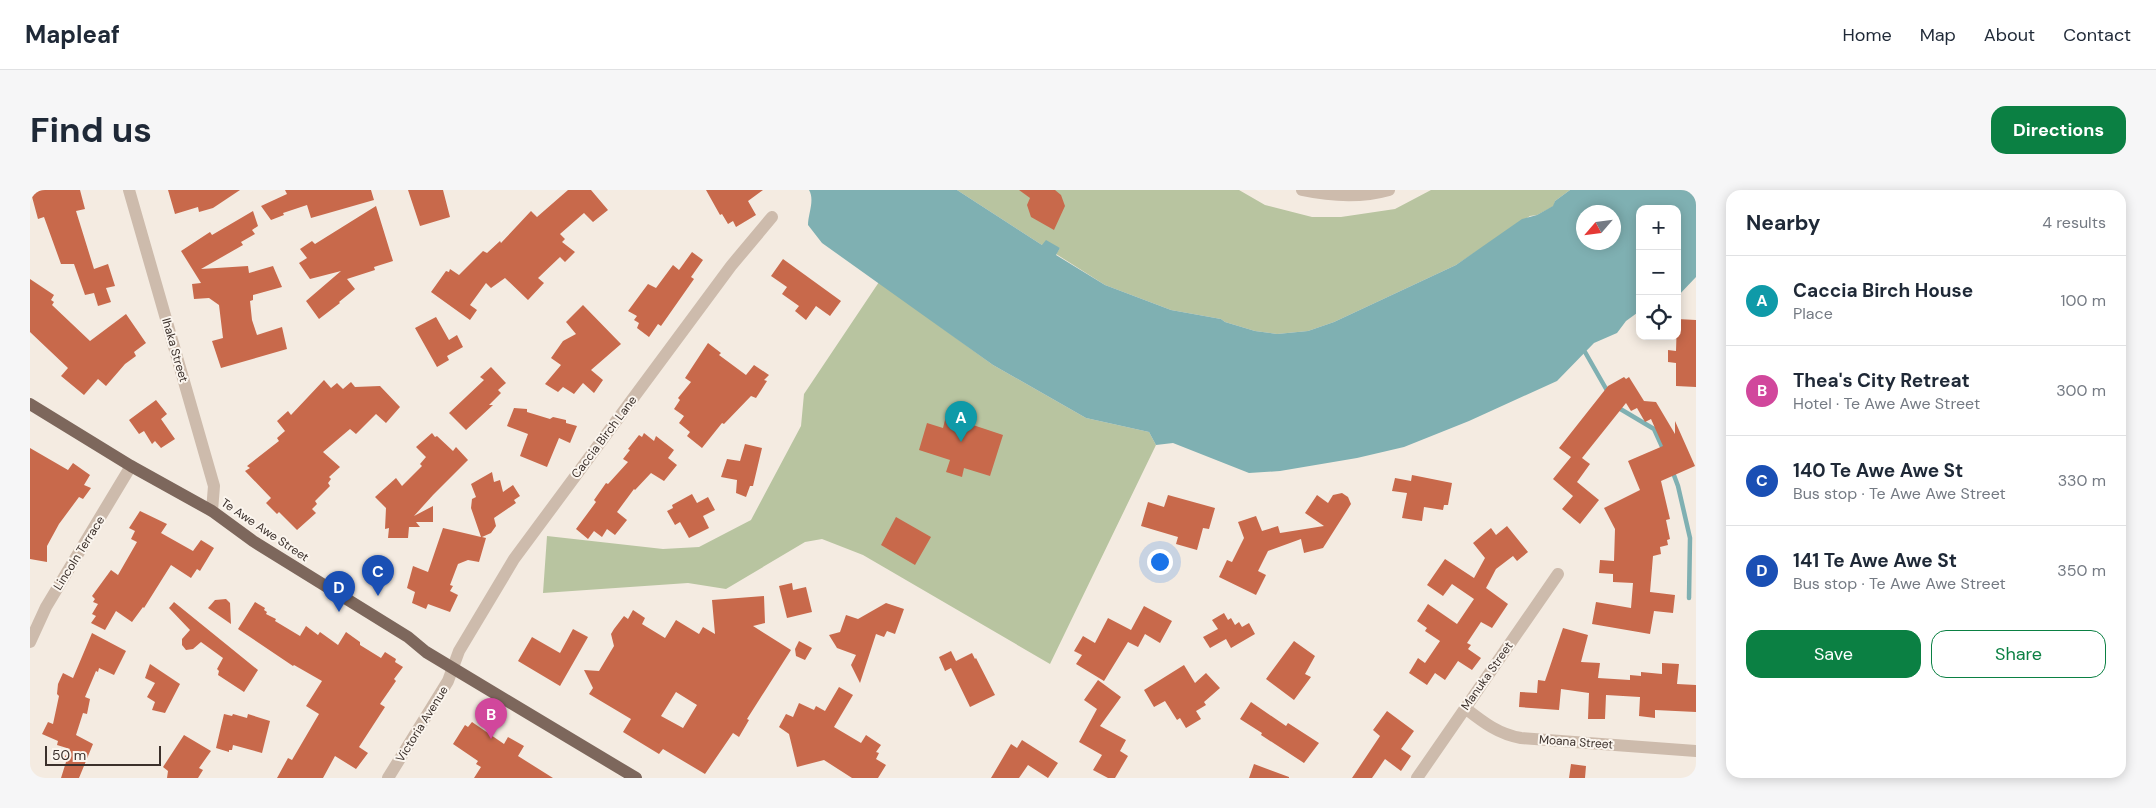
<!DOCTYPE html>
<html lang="en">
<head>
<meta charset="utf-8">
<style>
  :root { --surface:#fff; --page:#f6f6f7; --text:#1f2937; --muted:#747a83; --line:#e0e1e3; --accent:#0b8043 }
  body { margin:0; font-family:"DM Sans",sans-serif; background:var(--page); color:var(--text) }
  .controls { position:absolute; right:15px; top:15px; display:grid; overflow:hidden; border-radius:10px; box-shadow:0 2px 12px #0003 }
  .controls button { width:45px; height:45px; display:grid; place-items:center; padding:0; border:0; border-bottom:1px solid var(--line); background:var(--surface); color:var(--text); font:25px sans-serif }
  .compass { position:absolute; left:1546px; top:15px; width:45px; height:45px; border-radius:50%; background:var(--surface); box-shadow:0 2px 12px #0003; rotate:242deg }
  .scale { position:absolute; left:15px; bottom:12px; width:116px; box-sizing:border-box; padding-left:5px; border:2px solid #3b302b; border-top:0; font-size:14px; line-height:18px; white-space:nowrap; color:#3b302b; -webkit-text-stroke:4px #fbf5ee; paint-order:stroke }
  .you { position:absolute; left:1129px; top:371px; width:18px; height:18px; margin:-12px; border:4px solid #fff; border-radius:50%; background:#1a73e8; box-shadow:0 0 0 8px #1a73e833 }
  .badge { display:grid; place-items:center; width:32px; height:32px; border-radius:50%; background:var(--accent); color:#fff; font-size:16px; font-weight:700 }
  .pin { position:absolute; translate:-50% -41px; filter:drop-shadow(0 1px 2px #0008) }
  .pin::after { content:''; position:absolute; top:26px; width:18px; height:15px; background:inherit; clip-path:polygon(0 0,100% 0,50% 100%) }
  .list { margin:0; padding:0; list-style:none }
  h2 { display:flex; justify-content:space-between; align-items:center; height:65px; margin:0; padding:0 20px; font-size:21px }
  h2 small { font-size:16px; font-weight:400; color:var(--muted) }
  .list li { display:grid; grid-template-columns:32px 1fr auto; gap:15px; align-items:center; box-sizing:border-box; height:90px; padding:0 20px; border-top:1px solid var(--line) }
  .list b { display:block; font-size:19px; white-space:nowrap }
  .list p { margin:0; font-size:16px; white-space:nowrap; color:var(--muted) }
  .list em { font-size:16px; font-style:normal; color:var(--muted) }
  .actions { display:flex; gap:10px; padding:15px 20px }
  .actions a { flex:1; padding:11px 0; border:1px solid var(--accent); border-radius:15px; text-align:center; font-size:18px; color:var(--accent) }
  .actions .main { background:var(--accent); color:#fff }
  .icon { flex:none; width:28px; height:28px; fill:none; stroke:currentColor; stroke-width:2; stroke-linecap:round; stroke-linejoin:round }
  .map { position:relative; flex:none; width:1666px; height:588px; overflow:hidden; border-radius:15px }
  header { display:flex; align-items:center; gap:30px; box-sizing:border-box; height:70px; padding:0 25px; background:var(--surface); border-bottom:1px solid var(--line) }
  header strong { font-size:24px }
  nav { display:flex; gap:28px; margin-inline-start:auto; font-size:18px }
  .intro { display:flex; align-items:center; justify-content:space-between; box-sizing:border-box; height:120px; padding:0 30px }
  h1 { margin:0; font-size:35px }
  .button { padding:12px 22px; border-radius:15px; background:var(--accent); color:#fff; font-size:18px; font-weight:700 }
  main { display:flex; gap:30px; padding:0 30px }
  aside { flex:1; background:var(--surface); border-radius:15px; box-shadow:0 2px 12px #0003 }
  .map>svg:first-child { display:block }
  .green { fill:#b8c4a0 }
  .water { fill:#7fb0b2; fill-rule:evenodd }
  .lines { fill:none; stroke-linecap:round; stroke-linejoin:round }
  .stream { stroke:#7fb0b2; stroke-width:4.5 }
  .building { fill:#c8694b; fill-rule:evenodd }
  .minor { stroke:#cdbbac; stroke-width:12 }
  .major { stroke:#7d675c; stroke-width:12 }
  .labels { text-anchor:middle; stroke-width:4; stroke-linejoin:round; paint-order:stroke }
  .street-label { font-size:12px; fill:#3b302b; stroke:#fbf5ee }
</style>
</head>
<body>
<header>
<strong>Mapleaf</strong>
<nav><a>Home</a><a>Map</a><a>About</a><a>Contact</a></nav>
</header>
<div class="intro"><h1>Find us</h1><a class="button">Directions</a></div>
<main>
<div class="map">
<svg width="1666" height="588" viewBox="0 0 1666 588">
  <rect width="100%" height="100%" fill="#f4ebe1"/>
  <!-- green -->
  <path class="green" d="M927,0h282l26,15 47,12h29l54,-8 36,-19h139l-15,11 -1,5 -17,9 -7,1 -74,49 -122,57 -26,9 -31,3 -22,-3 -30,-9 -4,-3 -50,-9 -66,-25 -49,-31 4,-6 -18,-3z
    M849,92l114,83 93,53 63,14 7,13 -106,219 -187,-109 -41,-16 -17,3 -79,47 -38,-6 -145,10 4,-57 116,13 36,-2 52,-27 50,-94 3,-32z"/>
  <!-- water -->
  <path class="water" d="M779,0h148l85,55 4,-5 14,8 -4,7 49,30 66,25 50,9 4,3 30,9 22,3 31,-3 26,-9 122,-57 66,-46 15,-4 16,-9 2,-5 15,-11h126v87l-19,20v-88h-37v104h-3l-11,8 -9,12 -23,10 -37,38 -88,40 -65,26 -47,11 -77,13 -31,2 -76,-30 -17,2 -7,-13 -63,-14 -93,-53 -171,-122 -14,-18c0,-11 7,-25 1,-35zM1554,22h30v30h-30z"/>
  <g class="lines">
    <!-- stream -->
    <path class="stream" d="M1555,162l24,42
      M1587,217l37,22 10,22
      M1642,280l6,16 12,52 -1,60"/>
  </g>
  <!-- building -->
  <path class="building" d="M10,0h40l5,19 -9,2 18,58 14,-5 7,22 -9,2 5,14 -13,4 -4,-13 -9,2 -11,-31h-13l-17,-47 -6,2 -7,-26z
    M138,0h72l-27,18 -14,4 -1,-5 -23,7z
    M255,0h86l3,10 -63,18 -4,-13 -24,8 1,2 -13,5 -10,-14 26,-12z
    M378,0h35l7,27 -30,9z
    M538,0h23l17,20 -15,12 -9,-9 -24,21 5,5 -3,3 13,10 -10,10 -5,-5 -22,21 6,5 -16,17 -23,-22 -14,10 -5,-5 -16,22 7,5 -7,10 -39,-28 15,-21 3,1 1,-3 9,6 24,-24 4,2 13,-12 1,2 30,-32 6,6z
    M676,0h57l-15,11 8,14 -20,12 -3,-6 -5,3 -6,-10 -2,1z
    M989,0h36l6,5 4,11 -11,24 -23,-13 -4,-12 3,-7z
    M346,16l17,55 -19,6 1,3 -28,9 8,10 -16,13 1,1 -21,16 -13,-18 35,-30 -31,8 -11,-16 8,-5 -7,-9 12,-8 3,3z
    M223,21l5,15 -6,4 3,4 -14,8 2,3 -42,24 47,-3 1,7 24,-7 9,21 -29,8v5l-3,1 2,19 5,15 25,-8 5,22 -66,19 -9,-27 11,-3 -4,-33 -10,-7 -15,1 -2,-15 9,-1 -20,-32 29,-19 2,3z
    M662,62l11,8 -12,17 3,2 -33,47 -3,-2 -9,13 -12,-9 2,-5 -5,-3 3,-4 -9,-5 20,-27 8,4 17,-23 6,5z
    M753,69l58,42 -11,15 -14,-10 -10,14 -11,-9 4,-5 -17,-12 5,-7 -16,-11z
    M0,89l24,16 -3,5 3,2 -2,3 38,36 36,-27 20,29 -12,9 2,4 -11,8 -19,22 -8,-7 -14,16 -23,-19 7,-8 -38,-36z
    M553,115l38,39 -30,26 12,10 -9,13 -11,-10 -9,11 -11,-7 -5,5 -13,-8 16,-19 -10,-7 12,-17 13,-7 -10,-12z
    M406,127l13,23 8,-5 6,12 -16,9 2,4 -12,7 -22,-39z
    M1647,129l19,1v67l-20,-1v-23l-8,-1v-12l8,1z
    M678,153l13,10 -2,2 27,20 8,-10 15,10 -5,5 3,1 -11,17 -5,-2 -27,28 -2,-1 -20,25 -15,-12 3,-4 -11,-9 5,-7 -10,-7 6,-9 -2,-2 13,-16 -6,-4z
    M461,177l15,16 -8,7 3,3 -12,12h4l-27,25 -17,-17 35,-33 -4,-3z
    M1594,187l2,2 3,-2 15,24 12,1 19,32v-13l20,45 -34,15 9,38 -4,1 4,19 -3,1 1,5 -8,2 1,7 -8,2 -3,36 25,3 -2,18 -19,-2 -4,23 -58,-10 4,-22 35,6 2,-25 -20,-1v-8l-14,-1 1,-13 14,1 1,-32 -11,-21 36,-18 -12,-29 35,-15 -12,-27 -6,3 -8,-14 -6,3 -5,-8 -44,55 8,6 -13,18 22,18 -19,24 -18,-15 11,-13 -20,-17 18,-22 -12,-9 49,-62z
    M294,190l7,8 6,-5 6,6 8,-7 4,5 25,-1 20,21 -14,16 -10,-9 -20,20 -6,-5 -27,23 17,15 -11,10 2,2 -3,4 2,3 -15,15 2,3 -5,5 4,4 -19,17 -18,-18 -2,2 -11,-11 5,-5 -26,-27 5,-3 -3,-2 32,-25 -2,-3 8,-7 -8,-10 11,-10 3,4z
    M126,210l11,14 -6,5 14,20 -14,9 -6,-7 -3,3 -8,-13 -5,3 -10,-14z
    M484,218l13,1v3l23,7 3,-2 13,3v3l11,3 -7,17 -11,-5 -12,29 -27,-11 8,-22 -21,-8z
    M916,226l57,19 -13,41 -26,-8 -2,9 -16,-5 4,-12 -31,-10 8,-27 16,5z
    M402,243l3,4 2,-1 16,15 3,-4 12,13 -35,35 -19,21 19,-10v16h-17l4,5h-11l-1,11h-20l1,-10 -4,1 1,-21 -11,-11 21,-19 6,8 20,-20 -2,-2 6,-7 -10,-10z
    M614,243l10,8 2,-5 18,14 -6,8 9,7 -13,16 -13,-8 -16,17 -1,-1 -17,23 10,8 -12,15 -8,-6 -5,8 -8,-6 -6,8 -12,-10 20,-27 -2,-2 12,-17 2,1 20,-22 -5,-3 7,-9 -2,-1 11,-14 3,2z
    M715,254l17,4 -9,38h-3l-4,11 -10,-4 1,-13 -16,-3 6,-18 13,2z
    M0,258l38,22 5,-7 17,12 -6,10 7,3 -8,11 -4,-2 -20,27 -12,22v16l-17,-3z
    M462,282l2,10 6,-2 3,12 10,-7 7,11 -6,4 2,3 -22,15 2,8 -5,7 -9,4 4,1 -7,24 -11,-2 -10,4 -8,21 3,1 -3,5 8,4 -8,17 -22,-8 -2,5 -14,-6 3,-11 -8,-4 6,-22 15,6 15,-44 38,9 -10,-29 1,-9 4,-2 -5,-13z
    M1382,285l40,8 -4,22h-4l-1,5 -19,-3 -2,14 -20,-3 5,-25 -15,-2 3,-13 16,3z
    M1312,303l6,4 3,7 -28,44 -19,5 -3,-14 -33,12 -10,20 8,4 -10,20 -37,-18 8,-17 5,2 12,-24 -6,-16 18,-6 6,15 16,-5 2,7 44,-7 -19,-13 12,-18 11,8 5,-8z
    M662,304l5,9 11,-6 7,13 -12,6 6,12 -20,10 -9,-16 -5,3 -8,-14 6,-3 -1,-3z
    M1138,305l47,13 -6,21 -6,-1 -6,22 -21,-6 2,-7 -37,-11 7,-24 16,5z
    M110,321l27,13 -6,9 32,18 8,-11 13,8 -14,23 -3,-2 -6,9 -20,-13 -27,43 -1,-1 -11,15 -16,-11 -11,19 -14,-7 5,-7 -4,-2 6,-10 -5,-2 2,-3 -3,-3 19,-26 7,5 19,-33 -6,-3 4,-8 -6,-3z
    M866,327l35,20 -16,28 -34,-20z
    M1477,336l21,26 -11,9 -4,-5 -17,13 -10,19 22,16 -16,24 -11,-6 -14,21 4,2 -3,4 13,9 -9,12 -14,-9 -13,19 -10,-7 -8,12 -18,-12 9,-15 7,5 15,-22 -15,-10 2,-3 -10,-7 11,-17 29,20 17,-25 -22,-15 -9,12 -16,-11 18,-26 29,19 11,-20 -12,-15 18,-15 5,7z
    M762,393l1,7 13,-3 6,25 -25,6 -8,-32z
    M734,406l1,27 -12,3 38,24 -44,69 2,1 -10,17 -6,-4 -28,41 -42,-25 -4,5 -36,-22 8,-13 -42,-25 4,-6 -9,-18 15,1 15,-25 -3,-12 3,-5 10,-13 4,3 5,-9 12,8 -3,6 23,14 11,-18 23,14 4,-7 12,7 -3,-34zM646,502l21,13 -14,23 -22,-12z
    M196,409l4,4 1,21 -23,-16 7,-8z
    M144,412l84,68 -14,22 -26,-17 1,-4 -2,-2 6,-11 -22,-16 -8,7 -7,1 -4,-5v-6l8,-9 -21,-22z
    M225,412l10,6 -1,2 3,2 -1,2 10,5 -1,2 25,15 6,-10 12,9 2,-3 18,13 8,-13 14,10v3l21,13 4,-6 11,7 -1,3 8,5 -9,12 2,2 -16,23 5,3 -26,40 9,6 -12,16 -21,-13 -12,22h-46l11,-20 4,2 27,-46 -13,-8 16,-25 -28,-16 -1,1 -55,-37z
    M856,413l18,6 -9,25 -8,-3 -3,6 -8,-3 -16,49 -9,-18 5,-10 -19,-7 -8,-13 11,-3 6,-17 12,4z
    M1114,416l28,15 -12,22 -15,-9 -7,13 -10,-5 -24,39 -28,-17 6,-9 -8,-4 9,-15 12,7 13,-25 23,12z
    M1194,423l4,7 3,-2 4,7 4,-3 3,5 7,-4 6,11 -24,14 -5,-9 -16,9 -7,-11 15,-8 -6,-9z
    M1533,438l25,7 -7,27 19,1 -2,15 32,2v-5l11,1v-4l21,2v-11l17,1 -2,20 19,1v27l-41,-2v8l-16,-2 1,-19 -34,-2 -1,24h-17l1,-26 -28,-4 -2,21 -40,-3 1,-15 17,1 1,-13 7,1z
    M543,439l15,8 -28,49 -42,-25 14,-24 28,16z
    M62,443l34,18 -12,24 -15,-7 -1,4 -2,-1 -11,26 5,2 -3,15 -4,-1 -7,22 17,9 -14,34h-18l5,-16 -3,-3 7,-10 -13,-4 1,-4 -16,-7 6,-12 5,2 6,-28 -2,-2 1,-10 5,-11 10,5z
    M769,451l13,7 -7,12 -9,-4 -1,-7z
    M1264,451l21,15 -10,18 6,3 -17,23 -28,-21z
    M921,461l5,10 16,-8 3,6 1,-1 19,37 -25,12 -19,-39 -6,3 -6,-14z
    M120,474l30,20 -15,29 -13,-3 3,-8 -8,-5 8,-14 -10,-5z
    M1154,475l11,18 11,-10 14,15 -16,14 2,3 -10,6 5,8 -15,9 -6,-10 -3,2 -12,-19 -11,6 -10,-17z
    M1068,490l23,17 -21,29 26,14 -6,11 8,5 -13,22h-7l-15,-8 9,-15 -23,-13 18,-33 -13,-9z
    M809,497l14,8 -19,32 27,16 5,-8 15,10 -5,7 3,1 -3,6 10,6 -8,13h-26l-28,-18 -27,7 -8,-33 -10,-7 7,-13 7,3 6,-14 15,7 2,-4 9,5z
    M1221,512l35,24 2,-3 31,20 -15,20 -43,-28 1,-2 -22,-14z
    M1357,521l27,20 -13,18 10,7 -10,15 -16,-12 -13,19h-20l28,-42 -7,-6z
    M194,524l8,2 1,-2 14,4 1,-4 22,7 -8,32 -29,-8 -1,5h-3v2l-13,-4z
    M442,532l32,22 4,-7 16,9 -6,10 35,22h-79l7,-11 -5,-3 2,-3 -25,-17 12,-19 3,2z
    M154,545l27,16 -12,17 4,2 -5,8h-31l1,-7 -5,-4z
    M992,550l36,23 -10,15 -20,-13 -9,13h-28l20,-34 6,4z
    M1224,574l35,13v1h-40z
    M1541,574l15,2 -1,12h-16z"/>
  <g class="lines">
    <!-- minor -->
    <path class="minor" d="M99,0l85,296 -2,25
      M1272,0c28,6 59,8 87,0
      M0,452l16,-35 85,-141
      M1435,518c18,14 33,26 56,30l175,13
      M358,588l60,-97 11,-30 55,-92 217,-293 41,-49
      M1387,588l141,-204"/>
    <!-- major -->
    <path class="major" d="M0,214l101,62 81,45 41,30 155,96 18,15 210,126"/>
  </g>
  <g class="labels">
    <!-- street labels -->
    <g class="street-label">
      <text transform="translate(145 160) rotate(74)" y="4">Ihaka Street</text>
      <text transform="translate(574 247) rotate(-53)" y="4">Caccia Birch Lane</text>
      <text transform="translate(235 340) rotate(34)" y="4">Te Awe Awe Street</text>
      <text transform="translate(49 363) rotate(-58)" y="4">Lincoln Terrace</text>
      <text transform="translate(1457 486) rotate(-55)" y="4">Manuka Street</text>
      <text transform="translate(392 534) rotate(-58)" y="4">Victoria Avenue</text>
      <text transform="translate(1546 552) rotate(4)" y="4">Moana Street</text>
    </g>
  </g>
</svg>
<div class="controls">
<button>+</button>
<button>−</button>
<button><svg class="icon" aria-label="locate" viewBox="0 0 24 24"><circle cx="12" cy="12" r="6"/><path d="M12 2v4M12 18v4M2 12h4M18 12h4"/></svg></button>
</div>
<svg class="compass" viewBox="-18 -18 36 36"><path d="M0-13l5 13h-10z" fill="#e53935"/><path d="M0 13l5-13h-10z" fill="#747a83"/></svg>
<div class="scale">50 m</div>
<div class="you"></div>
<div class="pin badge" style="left:931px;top:252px;background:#0f9aa8">A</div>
<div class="pin badge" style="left:461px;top:549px;background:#d1479c">B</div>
<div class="pin badge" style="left:348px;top:406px;background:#1a4fb4">C</div>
<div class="pin badge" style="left:309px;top:422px;background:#1a4fb4">D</div>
</div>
<aside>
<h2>Nearby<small>4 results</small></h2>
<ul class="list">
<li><span class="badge" style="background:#0f9aa8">A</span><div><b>Caccia Birch House</b><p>Place</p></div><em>100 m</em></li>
<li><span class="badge" style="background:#d1479c">B</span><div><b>Thea's City Retreat</b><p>Hotel · Te Awe Awe Street</p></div><em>300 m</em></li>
<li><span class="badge" style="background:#1a4fb4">C</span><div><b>140 Te Awe Awe St</b><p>Bus stop · Te Awe Awe Street</p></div><em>330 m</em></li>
<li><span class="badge" style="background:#1a4fb4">D</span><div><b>141 Te Awe Awe St</b><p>Bus stop · Te Awe Awe Street</p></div><em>350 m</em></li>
</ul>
<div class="actions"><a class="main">Save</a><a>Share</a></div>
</aside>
</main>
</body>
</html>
